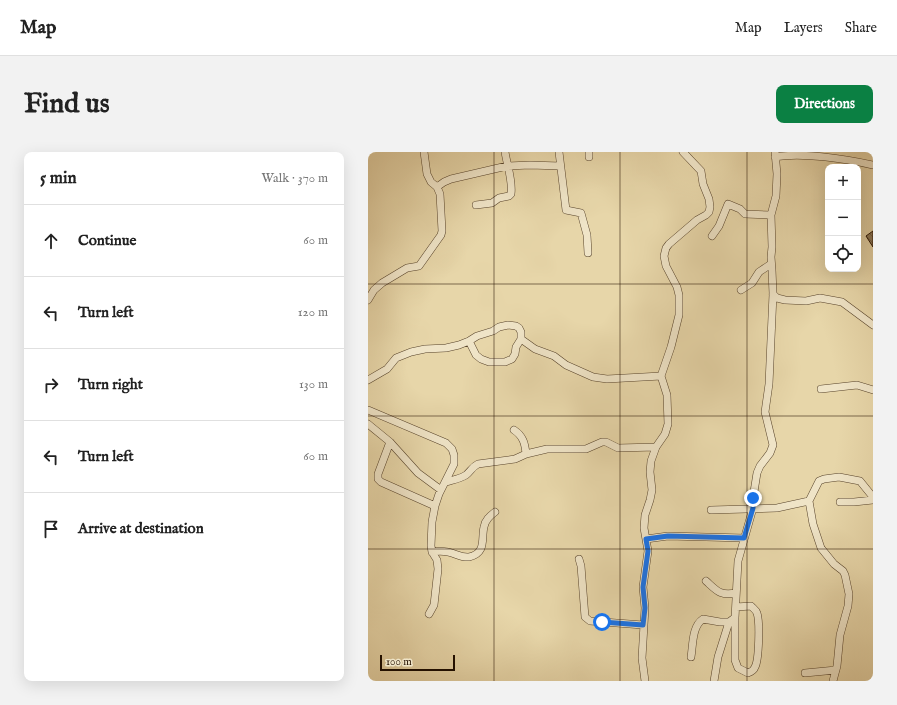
<!DOCTYPE html>
<html lang="en">
<head>
<meta charset="utf-8">
<style>
  :root { --surface:#fff; --page:#f2f2f2; --text:#222; --muted:#767676; --line:#e0e0e0; --accent:#0b8043 }
  body { margin:0; font-family:"IM FELL English",serif; background:var(--page); color:var(--text) }
  .controls { position:absolute; right:12px; top:12px; display:grid; overflow:hidden; border-radius:8px; box-shadow:0 4px 16px #0002 }
  .controls button { width:36px; height:36px; display:grid; place-items:center; padding:0; border:0; border-bottom:1px solid var(--line); background:var(--surface); color:var(--text); font:20px sans-serif }
  .scale { position:absolute; left:12px; bottom:10px; width:75px; box-sizing:border-box; padding-left:4px; border:2px solid #251100; border-top:0; font-size:11px; line-height:14px; white-space:nowrap; color:#251100; -webkit-text-stroke:3px #efe4c7; paint-order:stroke }
  .stop { position:absolute; width:12px; height:12px; margin:-9px; border:3px solid #1a73e8; border-radius:50%; background:#fff }
  .stop.end { background:#1a73e8; border-color:#fff; box-shadow:0 1px 4px #0008 }
  .list { margin:0; padding:0; list-style:none }
  h2 { display:flex; justify-content:space-between; align-items:center; height:52px; margin:0; padding:0 16px; font-size:17px }
  h2 small { font-size:13px; font-weight:400; color:var(--muted) }
  .list li { display:grid; grid-template-columns:26px 1fr auto; gap:12px; align-items:center; box-sizing:border-box; height:72px; padding:0 16px; border-top:1px solid var(--line) }
  .list b { display:block; font-size:15px; white-space:nowrap }
  .list em { font-size:13px; font-style:normal; color:var(--muted) }
  .icon { flex:none; width:22px; height:22px; fill:none; stroke:currentColor; stroke-width:2; stroke-linecap:round; stroke-linejoin:round }
  .map { position:relative; flex:none; width:505px; height:529px; overflow:hidden; border-radius:8px }
  header { display:flex; align-items:center; gap:24px; box-sizing:border-box; height:56px; padding:0 20px; background:var(--surface); border-bottom:1px solid var(--line) }
  header strong { font-size:19px }
  nav { display:flex; gap:22px; margin-inline-start:auto; font-size:14px }
  .intro { display:flex; align-items:center; justify-content:space-between; box-sizing:border-box; height:96px; padding:0 24px }
  h1 { margin:0; font-size:28px }
  .button { padding:10px 18px; border-radius:8px; background:var(--accent); color:#fff; font-size:14px; font-weight:700 }
  main { display:flex; gap:24px; padding:0 24px }
  aside { flex:1; background:var(--surface); border-radius:8px; box-shadow:0 4px 16px #0002 }
  .map>svg:first-child { display:block }
  .building { fill:url(#building-back-hatch); stroke:#251100 }
  .lines { fill:none; stroke-linecap:round; stroke-linejoin:round }
  .minor-casing { stroke:#56422a; stroke-width:8 }
  .minor { stroke:#efe4c7; stroke-width:7 }
  .route { stroke:#1a73e8; stroke-width:5 }
  .grid { fill:none; stroke:#251100; stroke-width:1; stroke-opacity:0.55 }
</style>
</head>
<body>
<header>
<strong>Map</strong>
<nav><a>Map</a><a>Layers</a><a>Share</a></nav>
</header>
<div class="intro"><h1>Find us</h1><a class="button">Directions</a></div>
<main>
<aside>
<h2>5 min<small>Walk · 370 m</small></h2>
<ul class="list">
<li><svg class="icon" aria-label="ahead" viewBox="0 0 24 24"><path d="M12 20V5M6 11l6-6 6 6"/></svg><div><b>Continue</b></div><em>60 m</em></li>
<li><svg class="icon" aria-label="left" viewBox="0 0 24 24"><path d="M17 20v-9H6M10 6l-5 5 5 5"/></svg><div><b>Turn left</b></div><em>120 m</em></li>
<li><svg class="icon" aria-label="right" viewBox="0 0 24 24"><path d="M7 20v-9h11M14 6l5 5-5 5"/></svg><div><b>Turn right</b></div><em>130 m</em></li>
<li><svg class="icon" aria-label="left" viewBox="0 0 24 24"><path d="M17 20v-9H6M10 6l-5 5 5 5"/></svg><div><b>Turn left</b></div><em>60 m</em></li>
<li><svg class="icon" aria-label="arrive" viewBox="0 0 24 24"><path d="M6 21V4h12l-3 4 3 4H6"/></svg><div><b>Arrive at destination</b></div></li>
</ul>
</aside>
<div class="map">
<svg width="505" height="529" viewBox="0 0 505 529">
  <defs>
    <pattern id="building-back-hatch" width="6" height="6" patternUnits="userSpaceOnUse"><rect width="6" height="6" fill="#8a7758"/><path d="M-1 5l2 2M0 0l6 6M5-1l2 2" fill="none" stroke="#716046"/></pattern>
  </defs>
  <rect width="100%" height="100%" fill="#e7d6a9"/>
  <filter id="stains"><feTurbulence type="fractalNoise" baseFrequency=".005" numOctaves="4"/><feColorMatrix values="0 0 0 0 .2 0 0 0 0 .09 0 0 0 0 .02 0 0 0 .5 -.17"/></filter>
  <radialGradient id="worn" r=".72"><stop offset=".6" stop-color="#630" stop-opacity="0"/><stop offset="1" stop-color="#630" stop-opacity=".3"/></radialGradient>
  <!-- building -->
  <path class="building" d="M505,79v16l-7,-11z"/>
  <g class="lines">
    <defs>
      <path id="minor" d="M191,0l7,58 15,3 6,22 1,18
        M221,0v5
        M407,5c27,-5 71,2 98,8
        M69,35l7,-5 7,-3 56,-13 23,-1 30,1
        M108,53l16,-2 7,-5 10,-2 2,-2c2,-13 -4,-29 -6,-42
        M344,84l7,-10 9,-22 12,5 5,5 26,1
        M373,138l11,-7 7,-11 12,-8
        M405,142l4,4 8,2 21,1 14,-3 22,4 31,23
        M0,148l6,-10 8,-7 25,-15 12,-2 22,-31 1,-4 -2,-37 -3,-7 -6,-5 -4,-8 -3,-22
        M153,187l14,10 19,7 12,9 27,12 14,2 54,-3
        M0,228l19,-11 9,-11 15,-6 14,-3 21,-1 13,-3 10,-4 8,-5 16,-5 6,-4 9,-2 8,1 3,2 2,4v7l-5,8 -1,7 -3,5 -7,3h-16l-8,-3 -5,-4 -7,-14
        M453,237l36,-4 16,5
        M0,258l78,33 6,6 2,6v9l-15,30 -4,12 -3,16 -1,24 1,6 5,8 1,9 -4,36 -5,9
        M0,272l22,18 28,31 23,17
        M146,278c9,6 11,13 12,24
        M22,290l-12,32v5l3,3 54,24
        M78,330c6,-2 14,-3 20,-7 5,-4 6,-8 12,-11l37,-5 11,-5 21,-5h39l16,-7h4l12,6 38,-1
        M472,350h14l19,-2
        M343,358l66,-2 32,-7
        M278,387l22,-3 76,2
        M64,400c5,-1 11,-1 16,0 7,1 13,6 21,5 18,-4 12,-19 15,-30 1,-7 6,-11 11,-15
        M211,407l2,7 4,51 5,4 53,4
        M338,429c11,10 14,15 30,12
        M368,455l15,-1c3,3 5,4 6,7 3,9 2,47 -2,54 -1,3 -4,5 -7,6l-10,-5 -3,-8v-42l3,-57 15,-53v-10l4,-25 3,-7 10,-13 3,-8 -8,-33 4,-28 4,-90 -1,-24 -1,-13 1,-10 -1,-32 5,-19 1,-22 -2,-22
        M323,505c2,-12 1,-31 12,-38l17,3h9
        M437,521l31,-3
        M277,529l-3,-23 3,-50 -2,-21 5,-36 -4,-23 1,-13 5,-15 2,-10 -2,-18 1,-11 5,-14 9,-13 3,-10 -1,-29 -6,-19 10,-29 8,-32v-20l-2,-8 -11,-21 -2,-10 2,-8 3,-4 28,-24 9,-5 3,-3 1,-5 -1,-8 -6,-15 -2,-13 -18,-19
        M346,529l4,-24 11,-35 4,-3
        M465,529l4,-15 3,-31 8,-29 1,-12 -4,-19 -2,-4 -9,-7 -13,-16 -8,-24 -4,-23 10,-20 5,-2 15,-2 21,4 13,16"/>
    </defs>
    <!-- minor casing -->
    <use href="#minor" class="minor-casing"/>
    <!-- minor -->
    <use href="#minor" class="minor"/>
  </g>
  <g class="lines">
    <!-- route -->
    <path class="route" d="M234,470l41,3 2,-17 -2,-21 5,-36 -2,-12 22,-3 76,2 9,-30v-10"/>
  </g>
  <!-- grid -->
  <path class="grid" d="M126,0v529M252,0v529M379,0v529M0,132h505M0,264h505M0,397h505"/>
  <rect width="100%" height="100%" filter="url(#stains)"/>
  <rect width="100%" height="100%" fill="url(#worn)"/>
</svg>
<div class="controls">
<button>+</button>
<button>−</button>
<button><svg class="icon" aria-label="locate" viewBox="0 0 24 24"><circle cx="12" cy="12" r="6"/><path d="M12 2v4M12 18v4M2 12h4M18 12h4"/></svg></button>
</div>
<div class="scale">100 m</div>
<div class="stop" style="left:234px;top:470px"></div>
<div class="stop end" style="left:385px;top:346px"></div>
</div>
</main>
</body>
</html>
